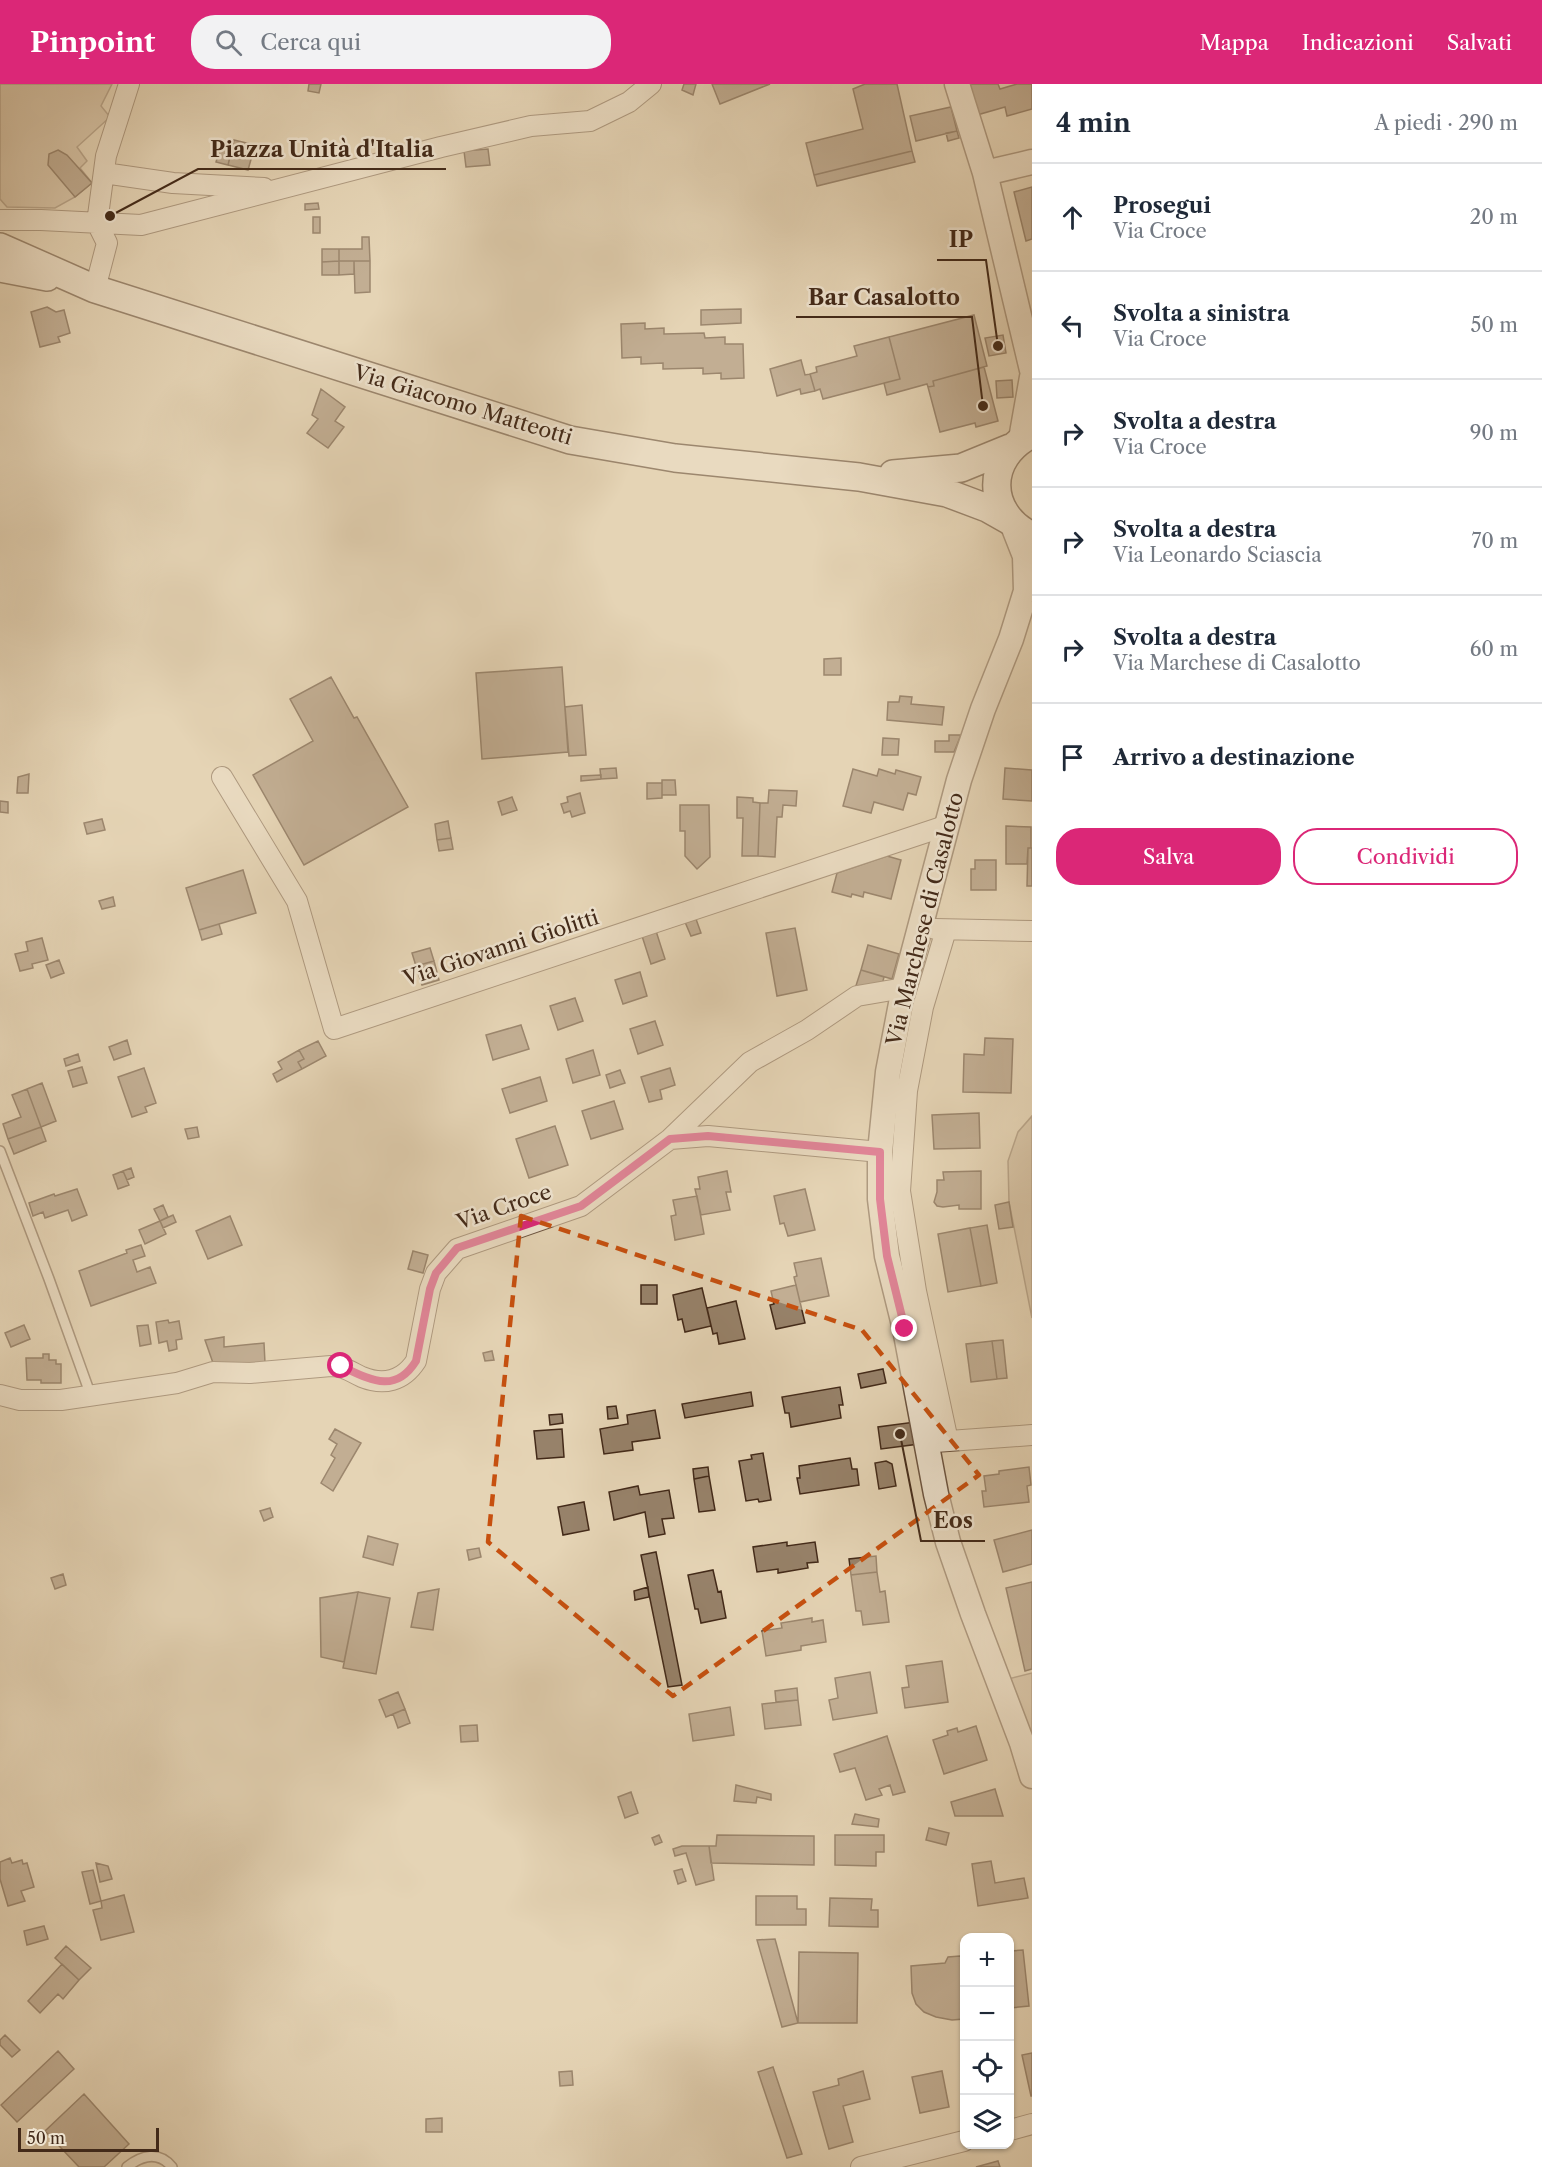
<!DOCTYPE html>
<html lang="it">
<head>
<meta charset="utf-8">
<style>
  :root { --surface:#fff; --page:#f2f2f3; --text:#1f2937; --muted:#747a83; --line:#e0e1e3; --accent:#db2777 }
  body { margin:0; font-family:"Libre Caslon Text",serif; background:var(--page); color:var(--text) }
  .controls { position:absolute; right:18px; bottom:18px; display:grid; overflow:hidden; border-radius:12px; box-shadow:0 2px 4px #0004 }
  .controls button { width:54px; height:54px; display:grid; place-items:center; padding:0; border:0; border-bottom:2px solid var(--line); background:var(--surface); color:var(--text); font:30px sans-serif }
  .scale { position:absolute; left:18px; bottom:15px; width:141px; box-sizing:border-box; padding-left:6px; border:3px solid #432a19; border-top:0; font-size:16px; line-height:21px; white-space:nowrap; color:#432a19; -webkit-text-stroke:4px #eee3cf; paint-order:stroke }
  .stop { position:absolute; width:18px; height:18px; margin:-14px; border:4px solid #db2777; border-radius:50%; background:#fff }
  .stop.end { background:#db2777; border-color:#fff; box-shadow:0 2px 6px #0008 }
  .list { margin:0; padding:0; list-style:none }
  h2 { display:flex; justify-content:space-between; align-items:center; height:78px; margin:0; padding:0 24px; font-size:26px }
  h2 small { font-size:20px; font-weight:400; color:var(--muted) }
  .list li { display:grid; grid-template-columns:39px 1fr auto; gap:18px; align-items:center; box-sizing:border-box; height:108px; padding:0 24px; border-top:2px solid var(--line) }
  .list b { display:block; font-size:22px; white-space:nowrap }
  .list p { margin:0; font-size:20px; white-space:nowrap; color:var(--muted) }
  .list em { font-size:20px; font-style:normal; color:var(--muted) }
  .actions { display:flex; gap:12px; padding:18px 24px }
  .actions a { flex:1; padding:14px 0; border:2px solid var(--accent); border-radius:24px; text-align:center; font-size:21px; color:var(--accent) }
  .actions .main { background:var(--accent); color:#fff }
  .icon { flex:none; width:33px; height:33px; fill:none; stroke:currentColor; stroke-width:2; stroke-linecap:round; stroke-linejoin:round }
  .map { position:relative; flex:none; width:1032px; height:2083px; overflow:hidden }
  header { display:flex; align-items:center; gap:36px; box-sizing:border-box; height:84px; padding:0 30px; background:var(--accent); color:#fff }
  header strong { font-size:28px }
  nav { display:flex; gap:33px; margin-inline-start:auto; font-size:21px }
  .search { width:420px; height:54px; background:var(--page); display:flex; align-items:center; gap:15px; box-sizing:border-box; padding:0 21px; border-radius:24px; color:var(--muted); font-size:22px }
  main { display:flex }
  aside { flex:1; background:var(--surface) }
  .map>svg:first-child { display:block }
  .green { fill:#c9b79a; stroke:#86705a; stroke-width:1.5 }
  .building { fill:#97826a; stroke:#432a19; stroke-width:1.5 }
  .lines { fill:none; stroke-linecap:round; stroke-linejoin:round }
  .service-casing { stroke:#6c5440; stroke-width:12 }
  .minor-casing { stroke:#6c5440; stroke-width:22 }
  .tertiary-casing { stroke:#6c5440; stroke-width:27 }
  .secondary-casing { stroke:#432a19; stroke-width:30 }
  .service { stroke:#eee3cf; stroke-width:9 }
  .minor { stroke:#eee3cf; stroke-width:20 }
  .tertiary { stroke:#eee3cf; stroke-width:24 }
  .secondary { stroke:#eee3cf; stroke-width:27 }
  .route { stroke:#db2777; stroke-width:8 }
  .marked { fill:none; stroke:#c7500f; stroke-width:4.5; stroke-dasharray:12 8; stroke-linejoin:round }
  .labels { text-anchor:middle; stroke-width:5; stroke-linejoin:round; paint-order:stroke }
  .street-label { font-size:21px; fill:#432a19; stroke:#eee3cf }
  .leader { fill:none; stroke:#432a19; stroke-width:2 }
  .callout-dot { fill:#432a19; stroke:#eee3cf; stroke-width:2 }
  .callout-label { font-size:22px; text-anchor:middle; font-weight:bold; fill:#432a19; stroke:#eee3cf; stroke-width:5; stroke-linejoin:round; paint-order:stroke }
</style>
</head>
<body>
<header>
<strong>Pinpoint</strong>
<div class="search"><svg class="icon" aria-label="search" viewBox="0 0 24 24"><circle cx="10" cy="10" r="6"/><path d="M15 15l6 6"/></svg>Cerca qui</div>
<nav><a>Mappa</a><a>Indicazioni</a><a>Salvati</a></nav>
</header>
<main>
<div class="map">
<svg width="1032" height="2083" viewBox="0 0 1032 2083">
  <rect width="100%" height="100%" fill="#e5d4b5"/>
  <filter id="stains"><feTurbulence type="fractalNoise" baseFrequency=".00333" numOctaves="4"/><feColorMatrix values="0 0 0 0 .2 0 0 0 0 .09 0 0 0 0 .02 0 0 0 .5 -.17"/></filter>
  <radialGradient id="worn" r=".72"><stop offset=".6" stop-color="#630" stop-opacity="0"/><stop offset="1" stop-color="#630" stop-opacity=".3"/></radialGradient>
  <!-- green -->
  <path class="green" d="M0,0h112l-11,22 9,11 -33,30 10,14 -7,7 12,15 -17,14 -20,11 -48,-1 -7,-8z
    M1032,1032v202l-23,-116 -1,-41 10,-29z
    M1032,1589v70l-24,-64z"/>
  <!-- building -->
  <path class="building" d="M309,0h12l-2,9 -11,-2z
    M684,0h12l-3,11 -11,-5z
    M712,0h58l-50,20z
    M865,0h32l15,67 -98,24 -8,-32 57,-14 -10,-40z
    M968,0h30l2,5 17,-5h15v25l-25,7 -2,-9 -28,8z
    M951,23l6,24 -41,10 -6,-25z
    M957,47l2,7 -11,3 -2,-8z
    M234,56l21,5 -7,25 -20,-5z
    M221,62l11,3 -4,16 -12,-3z
    M488,65l2,16 -24,2 -2,-16z
    M58,66l9,5 25,28 -17,14 -27,-32 1,-11z
    M912,67l3,11 -98,24 -3,-11z
    M1032,103v52l-6,2 -12,-49z
    M318,119l1,6 -14,1v-6z
    M313,133h7v16h-7z
    M362,153h7l1,24h-31v-12h23z
    M322,165h17v12l-17,1z
    M339,177v14h-17v-13z
    M339,177h15v13l-15,1z
    M354,177h16v31l-15,1z
    M47,223l9,5 8,-2 6,23 -12,4 2,5 -20,5 -9,-35z
    M741,225v14l-40,2v-15z
    M974,231l13,51 -54,15 1,5 -6,1 -1,-3 -40,11 -3,-12 16,-4 -11,-42z
    M645,239v6l19,-1v6l40,-1 1,5 20,-1v7h18l1,34 -23,1v-6l-18,1v-6l-40,1v-6l-22,1v-7l-19,1 -1,-34z
    M1003,251l3,18 -17,3 -4,-18z
    M889,253l11,42 -77,20 -3,-10 -5,2 -5,-17 7,-2 -1,-5 41,-11 -3,-10z
    M801,276l4,15 5,-1 5,17 -14,3 -1,-5 -23,7 -7,-27z
    M984,283l14,54 -22,6 -1,-4 -35,9 -12,-45 6,-1 -1,-5z
    M1012,296l1,17 -16,1 -1,-17z
    M321,305l24,18 -10,14 9,6 -16,21 -21,-15 11,-14 -6,-4z
    M841,574v17h-17v-16z
    M562,583l6,85 -86,7 -6,-86z
    M331,593l23,41 3,-1 51,90 -104,58 -51,-90 60,-34 -23,-42z
    M900,612l12,1 -1,7 33,3 -2,18 -55,-5 1,-18h11z
    M582,621l4,50 -17,1 -4,-49z
    M949,651h12l-7,17h-19v-11h14z
    M883,654l16,1 -1,16h-16z
    M616,684l1,10 -16,1 -1,-10z
    M1005,684l27,2v31l-29,-2z
    M853,685l24,7 2,-7 16,5 1,-4 25,7 -5,18 -8,-2 -5,17 -29,-8 -3,11 -28,-7z
    M29,690l-1,19h-11l1,-16z
    M601,691v4l-20,2v-5z
    M662,696h13l1,15h-14z
    M647,699h15v15l-15,1z
    M769,706l28,1 -1,15 -13,-1 -1,12h-5l-2,40 -17,-1 2,-53h8z
    M580,709l5,20 -13,4 -2,-6 -6,2 -3,-9 7,-2 -1,-5z
    M512,713l5,13 -15,5 -4,-13z
    M737,713l16,1v4l7,1 -2,53h-16l1,-38h-6z
    M0,717l8,1v11l-8,-1z
    M680,721h29l1,52 -13,12 -12,-13v-25h-5z
    M102,735l3,11 -18,4 -3,-11z
    M448,737l3,17 -14,2 -2,-16z
    M1006,742l25,1v21h-3l-1,16h-21z
    M451,754l2,11 -14,2 -2,-11z
    M1028,764h4v38h-5z
    M887,772l14,4 -10,39 -27,-7 -1,5 -11,-3 -1,3 -19,-5 5,-19z
    M975,776h21v30h-25v-21h4z
    M243,786l13,43 -57,17 -13,-42z
    M113,813l2,9 -13,3 -3,-8z
    M696,835l5,14 -10,3 -6,-14z
    M219,840l3,10 -20,6 -3,-10z
    M795,844l12,62 -30,6 -11,-63z
    M656,847l9,28 -14,5 -9,-28z
    M42,854l6,22 -16,4 1,4 -13,3 -5,-17 13,-3 -2,-9z
    M868,861l31,9 -7,25 -31,-9z
    M430,864l4,13 -18,5 -4,-13z
    M59,876l5,13 -13,5 -5,-13z
    M434,877l5,19 -17,5 -6,-19z
    M861,886l23,7 -2,8 -28,7z
    M640,888l7,24 -24,8 -8,-24z
    M575,914l8,23 -25,9 -8,-24z
    M655,937l8,24 -25,9 -8,-25z
    M521,941l8,24 -36,11 -7,-25z
    M985,954l28,1 -2,54 -48,-1 1,-38 20,1z
    M127,956l4,14 -17,6 -5,-13z
    M318,957l8,15 -24,13 -4,-7 6,-3 -5,-9z
    M299,966l5,9 -6,3 4,7 -25,13 -4,-8 9,-5 -4,-7z
    M593,966l7,25 -27,8 -7,-24z
    M78,970l2,7 -14,5 -2,-7z
    M82,983l5,16 -14,4 -5,-16z
    M144,984l12,35 -11,4 2,5 -15,5 -14,-40z
    M670,984l5,17 -15,5 2,9 -13,3 -8,-25z
    M620,986l5,13 -15,5 -4,-13z
    M540,993l7,24 -37,12 -8,-24z
    M42,999l14,38 -15,6 -14,-38z
    M27,1005l14,38 -33,12 -5,-15 18,-7 -9,-22z
    M614,1017l9,28 -32,10 -9,-28z
    M979,1029l1,35 -46,1 -2,-34z
    M555,1042l13,39 -39,13 -13,-39z
    M41,1043l5,14 -32,13 -6,-15z
    M197,1043l2,10 -11,2 -3,-10z
    M131,1084l3,9 -7,3 -4,-9z
    M123,1087l6,14 -11,4 -5,-14z
    M727,1087l4,21h-5l4,18 -29,5 -6,-26h5l-2,-12z
    M981,1087v38h-22v-4l-16,2 -6,-1 -3,-4 3,-10v-12h7l-1,-8z
    M77,1105l10,26 -15,6 -4,-11 -23,8 -2,-6 -10,4 -4,-13 25,-9 1,2z
    M805,1105l10,41 -27,6 -4,-13 -4,1 -6,-28z
    M697,1112l7,38 -29,6 -4,-24 5,-1 -3,-15z
    M1009,1118l4,25 -14,2 -4,-24z
    M163,1121l5,12 -8,4 -6,-12z
    M173,1131l3,7 -13,6 -3,-7z
    M230,1132l12,29 -34,14 -12,-28z
    M160,1137l6,13 -21,10 -6,-14z
    M987,1141l10,58 -16,3 -11,-58z
    M970,1144l11,58 -33,6 -10,-58z
    M141,1161l4,11 -12,4 4,12 13,-5 6,16 -65,23 -12,-35 48,-18 -1,-3z
    M413,1167l15,4 -5,18 -15,-4z
    M821,1174l8,38 -29,6 -6,-25 3,-1 -3,-13z
    M641,1201h16v19h-16z
    M796,1201l9,38 -29,6 -6,-24 4,-1 -3,-13z
    M702,1204l9,38 -26,6 -3,-13 -4,1 -5,-25z
    M736,1217l9,38 -26,5 -2,-11 -4,1 -6,-26z
    M168,1236l1,3 10,-2 3,18 -6,1 1,9 -8,2 -2,-10 -8,2 -3,-21z
    M24,1241l6,14 -19,8 -6,-14z
    M148,1241l3,19 -11,2 -3,-20z
    M224,1253v10l40,-4 1,20h-52l-8,-23z
    M1003,1256l4,38 -10,1 -5,-38z
    M992,1257l5,38 -26,3 -5,-38z
    M492,1267l2,9 -9,1 -2,-8z
    M43,1270h6v6h7v4h5v19h-20v-3h-14l-1,-22h17z
    M883,1285l3,14 -25,5 -3,-14z
    M840,1303l3,18h-4l2,13 -50,9 -2,-14h-4l-3,-16z
    M751,1308l2,14 -68,12 -3,-14z
    M616,1322l2,12 -10,1 -1,-12z
    M655,1326l5,28 -28,4 1,8 -29,4 -4,-25 28,-5 -1,-9z
    M562,1330l1,9 -13,2 -1,-10z
    M915,1338l4,22 -38,5 -3,-22z
    M335,1345l26,14 -28,48 -12,-8 14,-25 -4,-3 6,-11 -8,-5z
    M562,1345l2,28 -27,2 -3,-28z
    M763,1369l8,47 -12,2 -1,-3 -12,2 -7,-40 13,-2 -1,-4z
    M850,1374l2,11h5l2,16 -59,9 -3,-16h3l-1,-12z
    M886,1377l6,3 4,22 -17,3 -4,-26z
    M708,1383l1,9 -15,3 -1,-10z
    M1029,1383l2,18 -4,1 2,16 -45,5 -2,-16h4l-2,-15 15,-2v-3z
    M709,1392l6,34 -16,2 -5,-33z
    M638,1402l2,9 29,-5 5,28 -12,1 3,15 -16,3 -4,-25 -31,8 -5,-28z
    M584,1418l5,28 -26,5 -5,-28z
    M270,1424l3,9 -9,4 -4,-10z
    M1032,1446v34l-29,8 -9,-32z
    M368,1452l30,8 -5,21 -30,-8z
    M787,1458v4l28,-4 3,20 -11,1 1,5 -30,5v-4l-21,3 -4,-25z
    M479,1464l2,9 -12,3 -2,-10z
    M656,1468l26,133 -14,2 -27,-132z
    M876,1472l1,16 -26,3 -2,-16z
    M713,1486l5,22 3,-1 5,27 -25,5 -3,-14h-3l-7,-34z
    M877,1488l3,20 5,-1 4,31 -26,3 -2,-14h-5l-5,-36z
    M63,1490l3,11 -11,4 -4,-11z
    M1032,1498v87l-7,2 -19,-83z
    M648,1503l1,10 -14,3 -1,-9z
    M439,1505l-6,41 -22,-3 7,-34z
    M358,1508l-14,70 -23,-5 -1,-59z
    M358,1508l32,6 -14,76 -33,-6z
    M812,1534v4l11,-2 3,22 -25,4v4l-35,6 -4,-25 20,-3 -1,-5z
    M942,1577l6,41 -43,6 -3,-20 7,-1 -3,-21z
    M870,1588l7,41 -44,7 -4,-20 9,-2 -3,-20z
    M797,1604l1,12 -22,2 -1,-11z
    M398,1608l7,17 -19,8 -7,-17z
    M798,1616l3,25 -36,4 -3,-25z
    M730,1623l4,28 -41,6 -4,-27z
    M405,1625l5,14 -12,5 -5,-14z
    M477,1641l1,16 -17,1 -1,-16z
    M976,1642l11,34 -43,14 -11,-34 15,-5 -1,-4 10,-3 1,4z
    M887,1652l18,56 -12,3 -3,-10 -11,4 3,6 -16,5 -11,-32 -15,4 -6,-18z
    M736,1701l35,9v6l-14,-3 -1,6 -22,-2z
    M995,1705l8,27h-48l-4,-14z
    M631,1708l7,21 -13,5 -7,-21z
    M855,1730l24,5 -1,8 -26,-3z
    M929,1744l20,5 -3,12 -20,-5z
    M659,1751l3,7 -7,3 -3,-7z
    M717,1751l97,1v29l-103,-2 -2,-17h7z
    M835,1751h49v17h-8v14l-41,-1z
    M682,1762h27l5,34 -18,5 -10,-32 -11,3 -2,-7z
    M10,1774l2,5 10,-3 1,4 4,-1 7,24 -13,4 4,10 -17,5 -8,-27v-17z
    M991,1777l4,22 29,-5 4,20 -50,8 -6,-42z
    M96,1779l12,3 4,13 -12,3z
    M682,1785l4,12 -8,3 -4,-13z
    M93,1786l8,31 -11,3 -8,-32z
    M124,1811l10,37 -33,8 -8,-30 9,-2 -1,-7z
    M756,1812h41v13h9v16h-50z
    M830,1814l42,1 -1,11h7v17l-49,-1z
    M44,1842l4,13 -21,6 -3,-14z
    M775,1855l23,84 -16,4 -25,-87z
    M66,1862l25,22 -12,12 -24,-22z
    M1023,1866l6,56 -19,2v-57z
    M799,1868l59,1 -1,70h-59z
    M960,1872l4,2v61l-12,1 -16,-3 -12,-5 -8,-8 -4,-11 -1,-27 34,-3 3,-6z
    M62,1880l17,16 -16,19 -5,-5 -18,19 -12,-12z
    M5,1951l15,15 -8,7 -12,-12v-5z
    M58,1967l16,18 -57,53 -16,-17z
    M1032,1969v43h-1l-9,-41z
    M773,1983l29,87 -15,4 -29,-86z
    M572,1987l1,14 -13,1 -1,-14z
    M863,1987l7,28 -27,7 10,36 -24,7 -16,-57 26,-7 -1,-6z
    M942,1987l7,36 -29,6 -8,-36z
    M84,2010l45,50 -25,23h-25l-34,-36z
    M442,2034v14h-16v-13z
    M998,2077l2,6h-24z"/>
  <g class="lines">
    <defs>
      <path id="service" d="M0,1067l49,128 42,117
        M127,2083c15,-12 32,-16 45,0"/>
      <path id="minor" d="M104,89l69,10 91,5
        M0,136h41l100,5 300,-78 90,-21 59,-5 39,-19 22,-18
        M95,205l12,-46 -10,-20 9,-67 23,-72
        M222,693l75,124 37,128 614,-204
        M935,845l97,2
        M946,846l-23,77 -16,84 -7,100 16,100 32,150
        M670,1055l38,-3 172,16
        M0,1311l20,5h41l116,-17 36,-11 37,1 81,-7c13,0 20,6 31,11 22,9 41,4 54,-16l14,-72 6,-16 21,-24 124,-43 89,-67 80,-77 57,-32 50,-34 47,-8
        M935,1358l97,-7
        M1010,2046l22,-6
        M861,2083l103,-26"/>
      <path id="tertiary" d="M957,0l28,89 47,197
        M985,89l47,-11
        M1021,355l11,-62
        M1012,439l13,33 1,35
        M1032,496l-6,11 -15,48 -28,70 -24,71 -55,208 -16,84 -8,80v47l7,57 18,73 31,165 12,48 25,72 49,129 10,33"/>
      <path id="secondary" d="M0,163l95,42 475,151 105,18 184,19 88,16 40,15 23,13
        M0,184l47,9
        M1032,350c-47,23 -47,79 0,102
        M893,390l68,-6 49,-20"/>
    </defs>
    <!-- service casing -->
    <use href="#service" class="service-casing"/>
    <!-- minor casing -->
    <use href="#minor" class="minor-casing"/>
    <!-- tertiary casing -->
    <use href="#tertiary" class="tertiary-casing"/>
    <!-- secondary casing -->
    <use href="#secondary" class="secondary-casing"/>
    <!-- service -->
    <use href="#service" class="service"/>
    <!-- minor -->
    <use href="#minor" class="minor"/>
    <!-- tertiary -->
    <use href="#tertiary" class="tertiary"/>
    <!-- secondary -->
    <use href="#secondary" class="secondary"/>
  </g>
  <g class="lines">
    <!-- route -->
    <path class="route" d="M341,1282c28,13 54,29 75,-5l14,-72 6,-16 21,-25 124,-42 89,-67 38,-3 172,16v47l7,57 18,73"/>
  </g>
  <!-- marked area -->
  <path d="M0 0H1032V2083H0ZM521,1132l341,114 117,145 -306,221 -185,-154z" fill="#e5d4b5" fill-opacity=".55" fill-rule="evenodd"/>
  <path class="marked" d="M521,1132l341,114 117,145 -306,221 -185,-154z"/>
  <g class="labels">
    <!-- street labels -->
    <g class="street-label">
      <text transform="translate(463 321) rotate(17)" y="7">Via Giacomo Matteotti</text>
      <text transform="translate(925 835) rotate(-76)" y="7">Via Marchese di Casalotto</text>
      <text transform="translate(501 864) rotate(-18)" y="7">Via Giovanni Giolitti</text>
      <text transform="translate(504 1123) rotate(-19)" y="7">Via Croce</text>
    </g>
  </g>
  <!-- callouts -->
  <path class="leader" d="M110 132L198 85H446M998 262L986 176H937M983 322L972 233H796M900 1350L921 1457H985"/>
  <g class="callout-dot">
    <circle cx="110" cy="132" r="6"/>
    <circle cx="998" cy="262" r="6"/>
    <circle cx="983" cy="322" r="6"/>
    <circle cx="900" cy="1350" r="6"/>
  </g>
  <g class="callout-label">
    <text x="322" y="73">Piazza Unità d'Italia</text>
    <text x="961" y="163">IP</text>
    <text x="884" y="221">Bar Casalotto</text>
    <text x="953" y="1444">Eos</text>
  </g>
  <rect width="100%" height="100%" filter="url(#stains)"/>
  <rect width="100%" height="100%" fill="url(#worn)"/>
</svg>
<div class="controls">
<button>+</button>
<button>−</button>
<button><svg class="icon" aria-label="locate" viewBox="0 0 24 24"><circle cx="12" cy="12" r="6"/><path d="M12 2v4M12 18v4M2 12h4M18 12h4"/></svg></button>
<button><svg class="icon" aria-label="layers" viewBox="0 0 24 24"><path d="M12 4l9 5-9 5-9-5zM3 14l9 5 9-5"/></svg></button>
</div>
<div class="scale">50 m</div>
<div class="stop" style="left:341px;top:1282px"></div>
<div class="stop end" style="left:905px;top:1245px"></div>
</div>
<aside>
<h2>4 min<small>A piedi · 290 m</small></h2>
<ul class="list">
<li><svg class="icon" aria-label="ahead" viewBox="0 0 24 24"><path d="M12 20V5M6 11l6-6 6 6"/></svg><div><b>Prosegui</b><p>Via Croce</p></div><em>20 m</em></li>
<li><svg class="icon" aria-label="left" viewBox="0 0 24 24"><path d="M17 20v-9H6M10 6l-5 5 5 5"/></svg><div><b>Svolta a sinistra</b><p>Via Croce</p></div><em>50 m</em></li>
<li><svg class="icon" aria-label="right" viewBox="0 0 24 24"><path d="M7 20v-9h11M14 6l5 5-5 5"/></svg><div><b>Svolta a destra</b><p>Via Croce</p></div><em>90 m</em></li>
<li><svg class="icon" aria-label="right" viewBox="0 0 24 24"><path d="M7 20v-9h11M14 6l5 5-5 5"/></svg><div><b>Svolta a destra</b><p>Via Leonardo Sciascia</p></div><em>70 m</em></li>
<li><svg class="icon" aria-label="right" viewBox="0 0 24 24"><path d="M7 20v-9h11M14 6l5 5-5 5"/></svg><div><b>Svolta a destra</b><p>Via Marchese di Casalotto</p></div><em>60 m</em></li>
<li><svg class="icon" aria-label="arrive" viewBox="0 0 24 24"><path d="M6 21V4h12l-3 4 3 4H6"/></svg><div><b>Arrivo a destinazione</b></div></li>
</ul>
<div class="actions"><a class="main">Salva</a><a>Condividi</a></div>
</aside>
</main>
</body>
</html>
